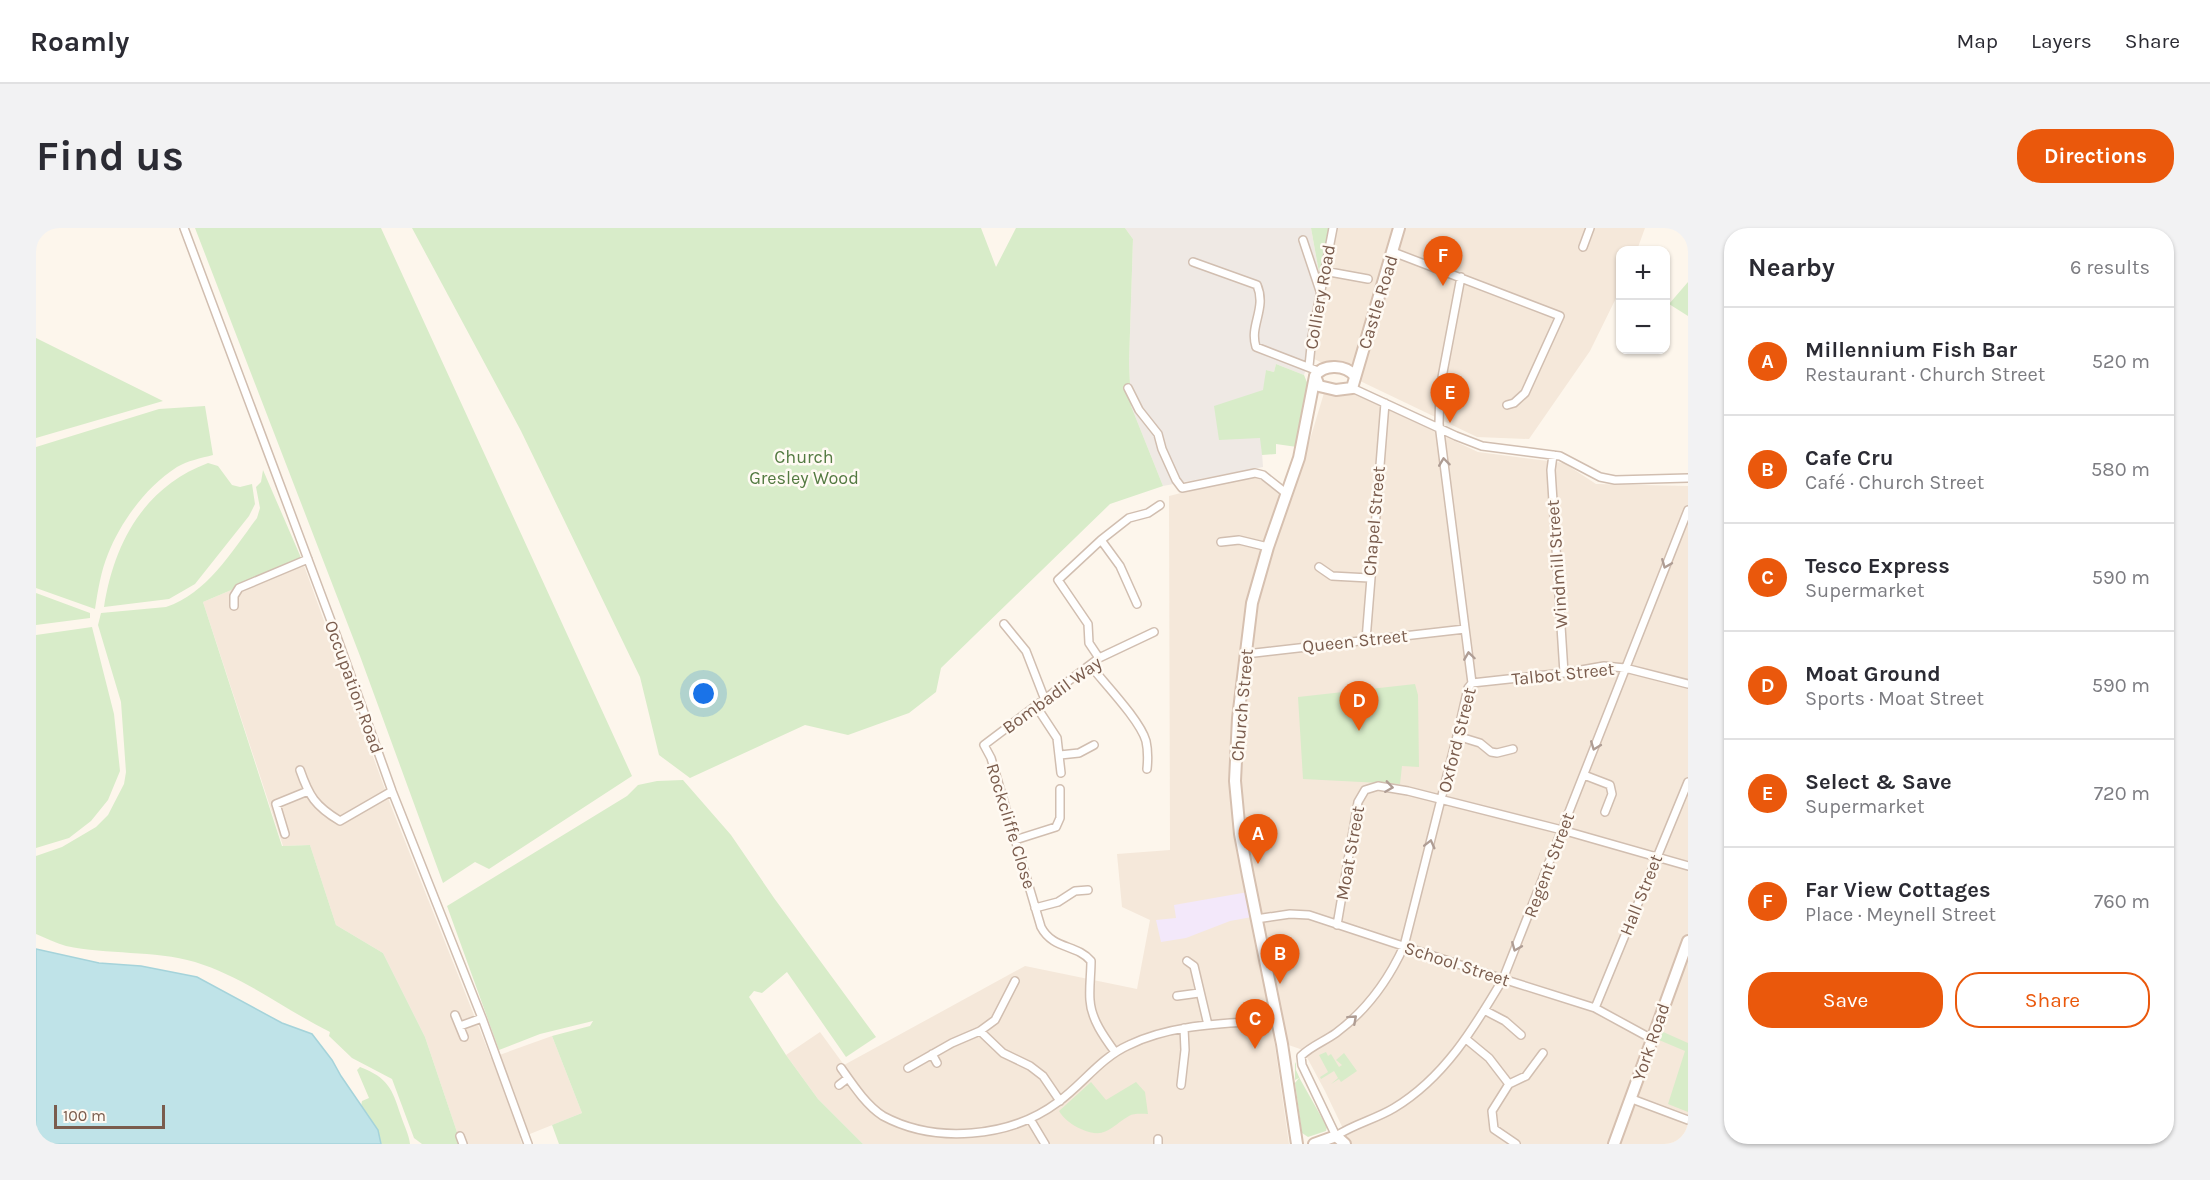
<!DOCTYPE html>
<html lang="en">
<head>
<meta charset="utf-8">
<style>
  :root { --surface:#fff; --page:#f2f2f3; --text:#2b2b33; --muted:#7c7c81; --line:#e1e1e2; --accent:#ea580c }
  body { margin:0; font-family:Karla,sans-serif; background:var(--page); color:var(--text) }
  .controls { position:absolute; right:18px; top:18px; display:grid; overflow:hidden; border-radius:12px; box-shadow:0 2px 4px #0004 }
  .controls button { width:54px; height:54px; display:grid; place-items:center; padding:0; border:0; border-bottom:2px solid var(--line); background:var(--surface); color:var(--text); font:30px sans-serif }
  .scale { position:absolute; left:18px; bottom:15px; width:111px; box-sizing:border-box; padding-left:6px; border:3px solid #7a5c4d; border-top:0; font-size:16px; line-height:21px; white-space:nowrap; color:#7a5c4d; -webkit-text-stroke:4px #fffaf3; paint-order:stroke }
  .you { position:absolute; left:668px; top:466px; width:21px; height:21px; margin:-15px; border:4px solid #fff; border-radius:50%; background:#1a73e8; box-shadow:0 0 0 9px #1a73e833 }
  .badge { display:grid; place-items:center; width:39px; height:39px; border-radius:50%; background:var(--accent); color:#fff; font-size:20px; font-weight:700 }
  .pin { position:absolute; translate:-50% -50px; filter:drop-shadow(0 2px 3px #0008) }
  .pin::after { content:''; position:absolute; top:32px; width:21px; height:18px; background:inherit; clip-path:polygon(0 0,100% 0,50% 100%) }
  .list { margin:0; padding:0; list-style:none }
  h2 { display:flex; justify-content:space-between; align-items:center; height:78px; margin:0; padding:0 24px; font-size:26px }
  h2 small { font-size:20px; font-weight:400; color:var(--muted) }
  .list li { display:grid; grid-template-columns:39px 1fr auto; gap:18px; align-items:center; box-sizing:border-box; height:108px; padding:0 24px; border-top:2px solid var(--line) }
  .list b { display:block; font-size:22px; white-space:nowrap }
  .list p { margin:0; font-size:20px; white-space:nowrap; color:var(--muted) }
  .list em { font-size:20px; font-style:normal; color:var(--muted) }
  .actions { display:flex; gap:12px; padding:18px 24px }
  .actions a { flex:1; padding:14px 0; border:2px solid var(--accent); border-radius:24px; text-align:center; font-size:21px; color:var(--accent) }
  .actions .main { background:var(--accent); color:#fff }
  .map { position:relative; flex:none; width:1652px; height:916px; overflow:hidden; border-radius:24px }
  header { display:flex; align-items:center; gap:36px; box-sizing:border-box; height:84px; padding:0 30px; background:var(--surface); border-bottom:2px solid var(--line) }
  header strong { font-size:28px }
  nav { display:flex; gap:33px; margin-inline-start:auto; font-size:21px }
  .intro { display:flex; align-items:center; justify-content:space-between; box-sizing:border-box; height:144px; padding:0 36px }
  h1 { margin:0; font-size:42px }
  .button { padding:15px 27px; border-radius:24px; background:var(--accent); color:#fff; font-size:21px; font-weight:700 }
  main { display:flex; gap:36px; padding:0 36px }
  aside { flex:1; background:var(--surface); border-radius:24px; box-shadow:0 2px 4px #0004 }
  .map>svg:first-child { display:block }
  .residential { fill:#f5e8da }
  .industrial { fill:#efe9e4 }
  .education { fill:#f3e8fa }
  .green { fill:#d8ecc9 }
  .water { fill:#bfe3e8; stroke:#a5d3da; stroke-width:1.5 }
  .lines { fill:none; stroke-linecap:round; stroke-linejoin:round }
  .street-casing { stroke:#d1beb0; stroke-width:10 }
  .secondary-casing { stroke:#d6c0b0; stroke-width:14 }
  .street { stroke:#fff; stroke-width:7 }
  .secondary { stroke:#fff; stroke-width:10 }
  .oneway { stroke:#af9d94 }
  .labels { text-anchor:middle; stroke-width:5; stroke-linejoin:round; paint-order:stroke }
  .street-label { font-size:18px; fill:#7a5c4d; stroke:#fffaf3 }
  .park-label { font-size:18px; fill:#537a41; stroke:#fffaf3 }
</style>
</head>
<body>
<header>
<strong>Roamly</strong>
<nav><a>Map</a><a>Layers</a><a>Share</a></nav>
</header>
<div class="intro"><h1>Find us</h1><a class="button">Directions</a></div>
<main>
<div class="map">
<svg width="1652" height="916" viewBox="0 0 1652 916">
  <rect width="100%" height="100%" fill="#fdf6ec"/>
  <!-- residential -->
  <path class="residential" d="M1294,0h315l-8,22h-17v40l-30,61 -61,88 -52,-2 -167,-80 13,-62 -3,-17z
    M1288,165l32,2 122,57 86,11 32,21 92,2v658h-336l-5,-7 -22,-46 -22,-41 -29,-10 15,104h-426l-45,-45 -32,-44 34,-23 24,33 181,-99 112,23 13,-69 -28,-13 -5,-53 53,-4 -1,-354 84,-21 39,24z
    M266,332l89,246 100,252 61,-22 30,77 -62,25 2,6h-61l-36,-107 -42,-84 -47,-28 -26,-80 -27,1 -80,-244z"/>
  <!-- industrial -->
  <path class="industrial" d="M1089,0h186l12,67 -13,62 -6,18 -28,-11 -2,8 -8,-2 -5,68 2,29 -100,19 -32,-80 -2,-43 4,-124z"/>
  <!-- education -->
  <path class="education" d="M1212,664l4,25 -22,4 -44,17 -25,4 -5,-22 20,-2 -2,-13z"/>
  <!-- green -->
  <path class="green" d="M159,0h186l251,548 -143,93 -14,-7 -32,21 -83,-227z
    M376,0h569l15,39 20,-39h109l8,11 -4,124 2,43 32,80 -53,18 -169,164 -5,24 -27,21 -61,22 -43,-10 -115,53 -31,-23 -19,-78 -119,-246z
    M1275,0h19l-10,50z
    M1652,54v34l-19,-12z
    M0,110l127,63 -127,37z
    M1240,136l28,11 4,10 -11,62 -21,-3v10l-14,1 -2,-17 -41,2 -5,-34 49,-16 3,-20 8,2z
    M169,178l8,49c-12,3 -26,6 -36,12 -30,19 -56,54 -69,87 -7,17 -10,36 -13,55l-59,-21v-141l123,-38z
    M172,235l10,3 14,19 8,2 12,-3 3,20 -6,12 -54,68 -26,15 -65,8c10,-64 40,-120 104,-144z
    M227,242l39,90 -99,42 79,244 28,-1 26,80 47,28 42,84 36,107h-39l-8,-6 -22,-59 -40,-21 -23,-22 1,-4c-46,-23 -86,-55 -135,-70 -41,-12 -88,-7 -129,-16 -10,-3 -20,-8 -30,-12v-78l26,-9 34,-20 12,-12 16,-31 2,-12 -5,-70 -23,-77 3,-12 65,-6c41,-13 67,-57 91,-89l3,-10 -4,-21 5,-5z
    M0,365l54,20v5l-54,7z
    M56,399l22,87 6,57 -12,29 -17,21 -22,17 -33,10v-213z
    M1379,456l3,11 1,72 -17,-1 -2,18 -97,-5 -5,-82z
    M647,552l48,55 43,63 102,139 -30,20 -59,-85 -25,21 -8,-2 -5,6 37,58 32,44 45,45h-304l-7,-19 30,-12 -30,-77 38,-10 3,-5 -53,13 -41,16 -52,-144 180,-110 11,-11 19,-4z
    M1625,803l27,12v69l-20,-8 17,-53 -26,-11z
    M1290,824l2,4 3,-2 8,13 3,-2 -6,-5 8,-7 13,18 -16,11 -2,-3 -8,5 7,-6 -4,-7 -13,8 -1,-2 8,-5 -9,-17z
    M1260,834v8l4,9 27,48 -1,4 -18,6 -6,-4 -7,-50 4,-5 -4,2v-16z
    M324,839c28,11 32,21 41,49 3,9 8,19 9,28h-29l-3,-14 -17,-24 1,-5 7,-3 -12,-28z
    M1055,854l15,18 30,-18 9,10 3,22c-6,0 -14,-1 -19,2 -19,11 -23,24 -48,13 -9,-4 -17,-10 -22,-18z"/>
  <!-- water -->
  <path class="water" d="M0,721l63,14 42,3 56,11 85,46 30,11 20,26 9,16 37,54 3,14h-345z"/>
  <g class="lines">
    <defs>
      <path id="street" d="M148,0l153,409 55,154 90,227 46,126
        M1267,12l17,51
        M1547,19l7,-19
        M1357,24l167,64 -35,77 -11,10 -7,2
        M1157,34l64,23c10,24 -8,40 -1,62l62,24
        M1288,43l44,8
        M1425,49l-21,111 -1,36 33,259 -4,5 -11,48 -53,210c-16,35 -37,64 -68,87 -11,8 -25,13 -35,23l1,9 34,71c18,-12 40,-17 58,-28 50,-30 80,-80 109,-129l185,-469
        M1273,138l3,-29 21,-109
        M1092,160l11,22 19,24 4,15 14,31 6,8 73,-15 8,2 24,19
        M1316,160l104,48 26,10 78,10 40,21 15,3 73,-2
        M1517,227l-2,15 13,203
        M1065,312l19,26 17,38
        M1185,314l18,-2 29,7
        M1283,339l13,9 37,2
        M198,378v-10l5,-8 69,-29
        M968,396l22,27 19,49
        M1330,412l19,-237
        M1210,426l219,-25
        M1063,430l-10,-15 -1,-19 -30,-44 43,-40 28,-22 19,-5 12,-8
        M1054,437c14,18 50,55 56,76 2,9 2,18 1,28
        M1436,455l92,-10 40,-7 21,2 63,16
        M1000,478l21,32 4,35
        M1421,508l23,7 11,9 6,1 16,-4
        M1024,527l19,-2 15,-8
        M264,542c9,26 15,36 40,51l52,-30
        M1548,547l26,10 2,9 -7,18
        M249,606l-9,-30 32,-13
        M979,612l41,-13 4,-9v-29
        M999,680l23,-6 17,-11 13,-1
        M1220,691l34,-5 19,1 194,64 92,29 57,31
        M1301,697l21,-123 7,-12 13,-4 30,5 154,39 126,36
        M1151,733l7,5 14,59
        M1141,768l22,-3
        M1559,780l93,-226
        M1448,782l21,11 16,14
        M419,787l9,22
        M424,798l22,-8
        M944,803l23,22 27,13 13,10 17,25
        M1430,811l23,19 20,26
        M1079,824c-11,-15 -24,-33 -25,-52 -1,-12 1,-26 1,-39 -14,-17 -38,-11 -50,-34l-50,-169 -7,-13 115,-87 55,-26
        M896,826l5,9
        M805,840c12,17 25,37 42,48 52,28 127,22 175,-14 25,-18 42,-44 71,-57 45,-22 98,-21 148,-25
        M872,840l44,-25 28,-12 15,-11 20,-39
        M803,857l9,-7
        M1145,857l4,-35 -1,-22
        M1596,871l56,21
        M994,891l15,25
        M424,908l3,8
        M1122,916v-5
        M1480,916l-22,-15 -2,-18 17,-27 17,-8 17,-23"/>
      <path id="secondary" d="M1279,148l4,10 17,4 16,-2 47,-160
        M1279,148c9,-13 31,-11 40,0
        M1261,916l-15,-100 -34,-168 -8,-42 -5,-53 3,-63 14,-115 16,-56 31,-89 16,-82
        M1278,916l22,-8 9,8
        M1578,916l74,-203"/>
    </defs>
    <!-- street casing -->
    <use href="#street" class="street-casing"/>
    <!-- secondary casing -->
    <use href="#secondary" class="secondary-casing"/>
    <!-- street -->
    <use href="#street" class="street"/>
    <!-- secondary -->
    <use href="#secondary" class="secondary"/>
  </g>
  <!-- one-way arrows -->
  <defs><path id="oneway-chevron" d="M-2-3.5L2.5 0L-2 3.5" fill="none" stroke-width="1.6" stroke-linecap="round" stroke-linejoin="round" transform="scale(1.5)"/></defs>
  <g class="oneway">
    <use href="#oneway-chevron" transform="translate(1408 234) rotate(-97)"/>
    <use href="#oneway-chevron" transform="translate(1630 336) rotate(112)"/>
    <use href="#oneway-chevron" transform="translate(1433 428) rotate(-98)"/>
    <use href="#oneway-chevron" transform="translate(1559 518) rotate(111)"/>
    <use href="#oneway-chevron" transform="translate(1353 559) rotate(8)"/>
    <use href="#oneway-chevron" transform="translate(1394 616) rotate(-76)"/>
    <use href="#oneway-chevron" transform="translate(1480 719) rotate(112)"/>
    <use href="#oneway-chevron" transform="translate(1317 791) rotate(-42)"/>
  </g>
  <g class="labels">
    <!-- street labels -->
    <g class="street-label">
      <text transform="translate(1284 69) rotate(-80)" y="6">Colliery Road</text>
      <text transform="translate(1342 74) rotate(-73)" y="6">Castle Road</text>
      <text transform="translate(1338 293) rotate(-85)" y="6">Chapel Street</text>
      <text transform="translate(1521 336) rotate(-94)" y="6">Windmill Street</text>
      <text transform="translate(1319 413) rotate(-6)" y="6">Queen Street</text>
      <text transform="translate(1527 446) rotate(-6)" y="6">Talbot Street</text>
      <text transform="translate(318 459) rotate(70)" y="6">Occupation Road</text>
      <text transform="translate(1016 467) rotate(-36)" y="6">Bombadil Way</text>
      <text transform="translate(1206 477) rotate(-85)" y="6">Church Street</text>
      <text transform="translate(1421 512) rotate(-76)" y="6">Oxford Street</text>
      <text transform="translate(975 598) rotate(73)" y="6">Rockcliffe Close</text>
      <text transform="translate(1314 625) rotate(-80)" y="6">Moat Street</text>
      <text transform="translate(1513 637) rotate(-69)" y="6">Regent Street</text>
      <text transform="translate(1605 667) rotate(-68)" y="6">Hall Street</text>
      <text transform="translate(1421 736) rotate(18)" y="6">School Street</text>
      <text transform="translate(1615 814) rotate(-71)" y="6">York Road</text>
    </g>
    <!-- park labels -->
    <g class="park-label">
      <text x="768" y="235">Church<tspan x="768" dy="21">Gresley Wood</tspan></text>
    </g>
  </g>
</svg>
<div class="controls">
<button>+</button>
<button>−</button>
</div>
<div class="scale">100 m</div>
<div class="you"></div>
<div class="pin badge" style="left:1222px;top:636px">A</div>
<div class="pin badge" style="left:1244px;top:756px">B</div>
<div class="pin badge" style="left:1219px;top:821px">C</div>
<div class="pin badge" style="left:1323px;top:503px">D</div>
<div class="pin badge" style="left:1414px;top:195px">E</div>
<div class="pin badge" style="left:1407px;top:58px">F</div>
</div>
<aside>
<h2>Nearby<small>6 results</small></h2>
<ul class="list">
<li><span class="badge">A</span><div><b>Millennium Fish Bar</b><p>Restaurant · Church Street</p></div><em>520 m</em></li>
<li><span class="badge">B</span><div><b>Cafe Cru</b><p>Café · Church Street</p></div><em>580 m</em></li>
<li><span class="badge">C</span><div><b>Tesco Express</b><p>Supermarket</p></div><em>590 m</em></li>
<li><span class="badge">D</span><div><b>Moat Ground</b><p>Sports · Moat Street</p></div><em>590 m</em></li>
<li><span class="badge">E</span><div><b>Select &amp; Save</b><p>Supermarket</p></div><em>720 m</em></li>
<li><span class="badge">F</span><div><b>Far View Cottages</b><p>Place · Meynell Street</p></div><em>760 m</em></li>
</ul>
<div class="actions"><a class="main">Save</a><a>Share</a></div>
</aside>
</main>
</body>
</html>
